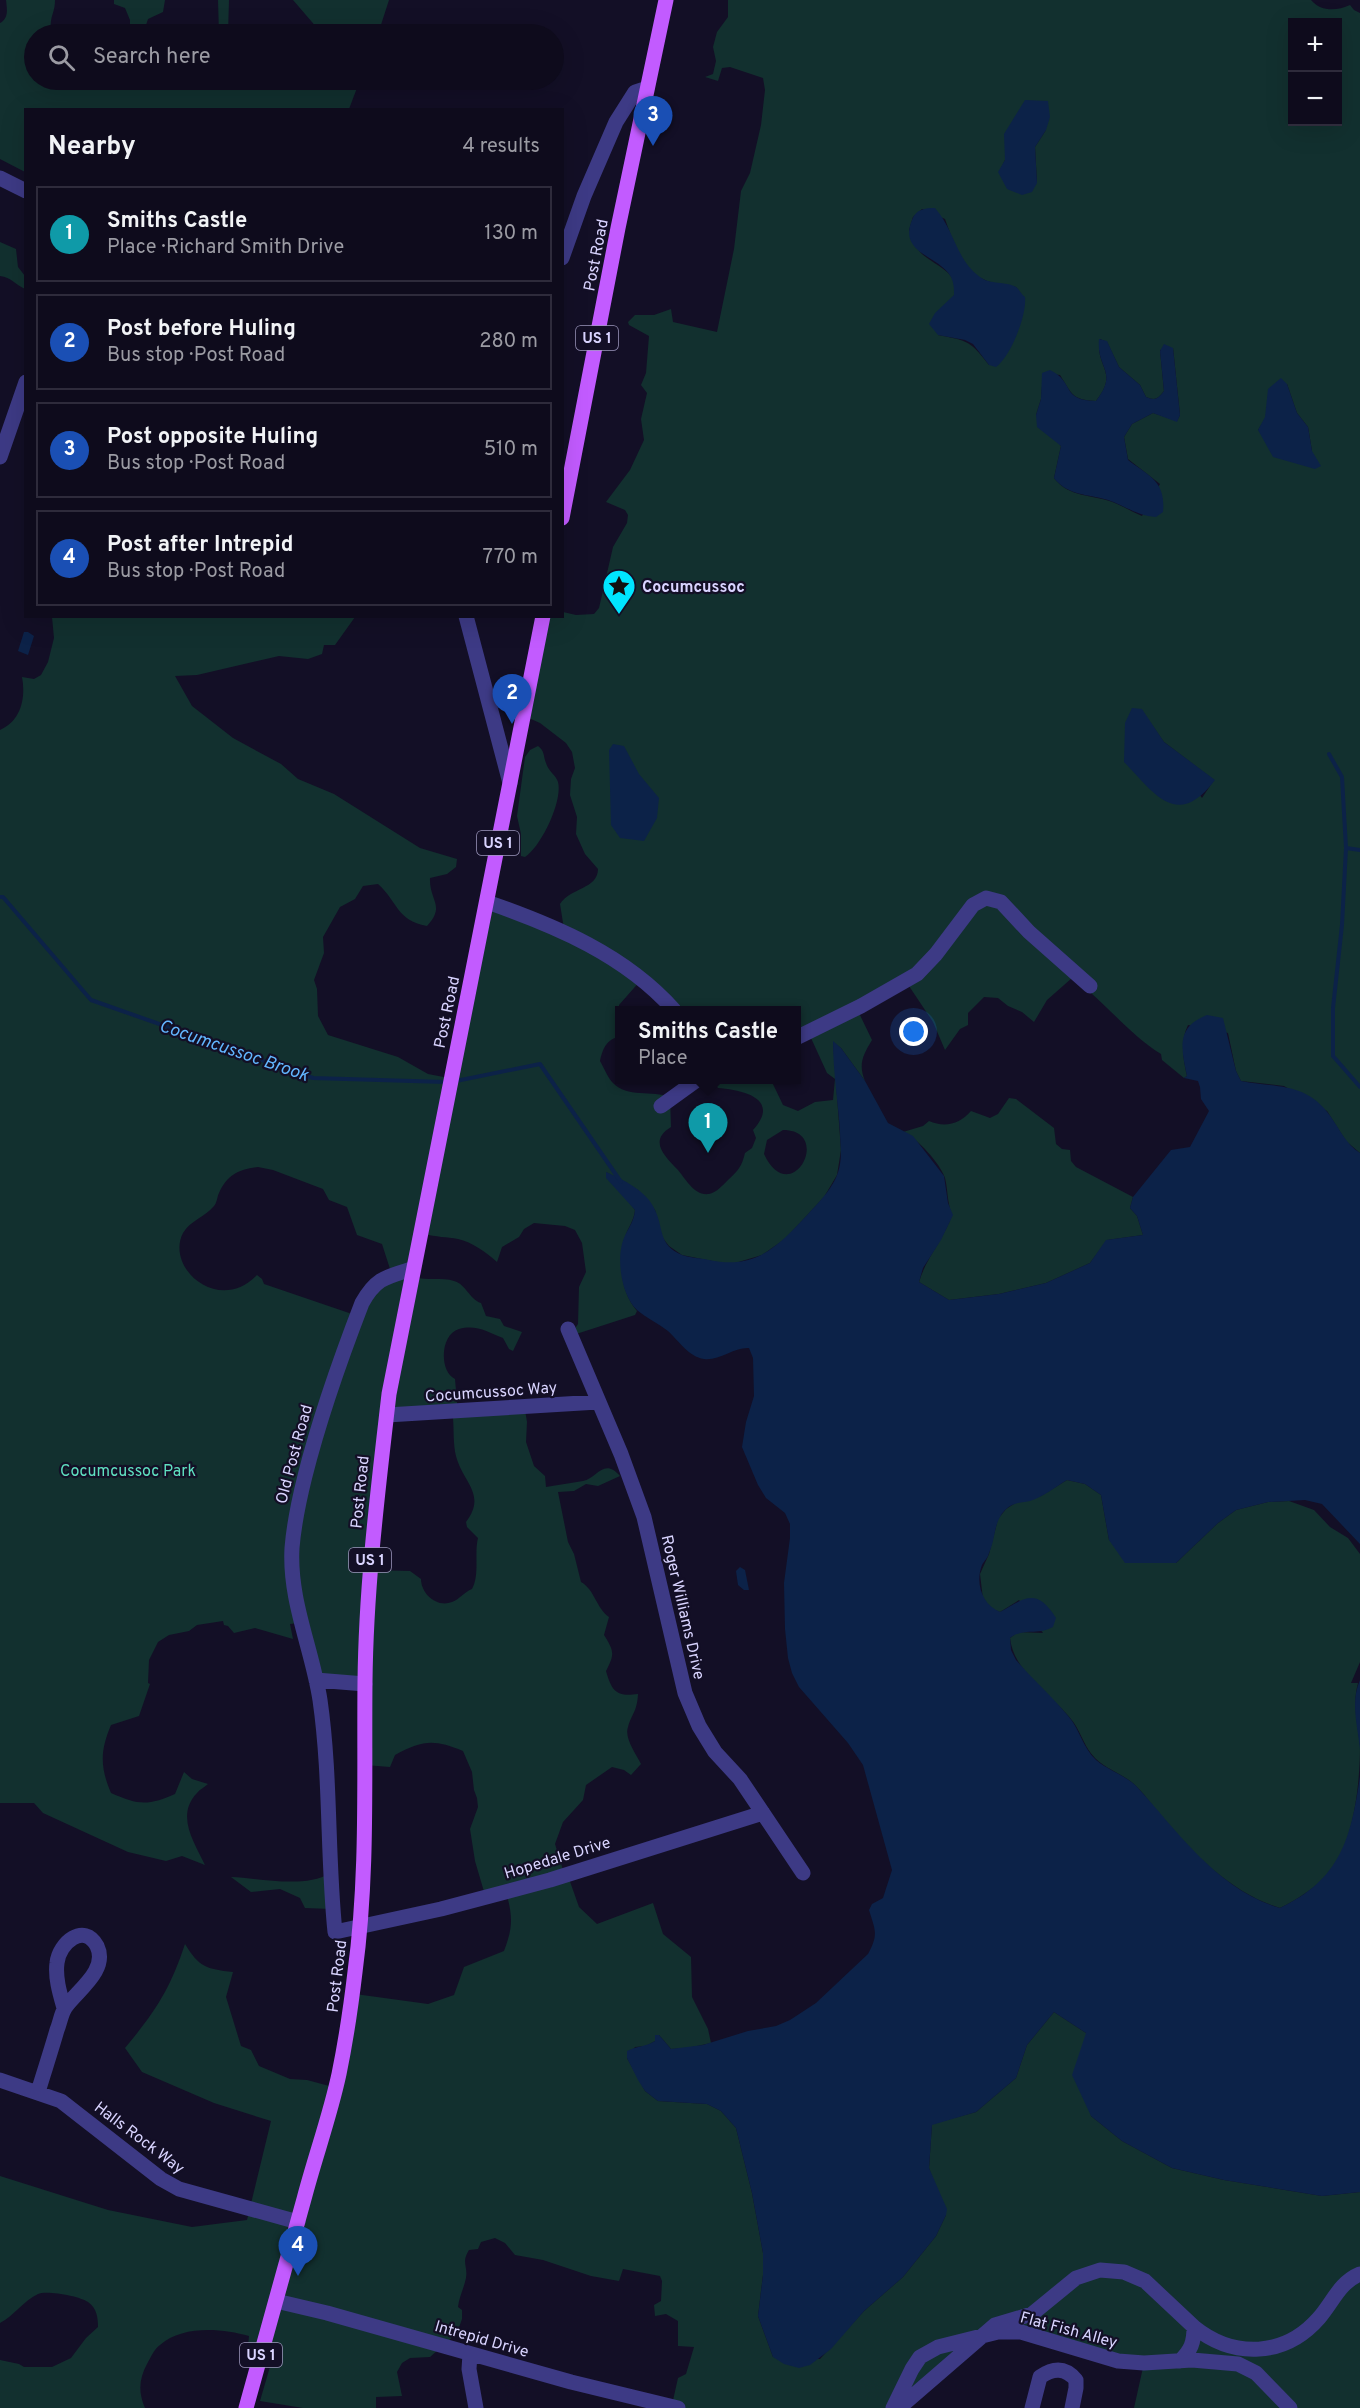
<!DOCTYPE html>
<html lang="en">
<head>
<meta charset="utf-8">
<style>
  :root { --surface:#0e0b1c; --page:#1c1929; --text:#f1f3f6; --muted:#9b9ba3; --line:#2e2b3b; --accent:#00e5ff }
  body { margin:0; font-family:Overpass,sans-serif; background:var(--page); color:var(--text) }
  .controls { position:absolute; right:18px; top:18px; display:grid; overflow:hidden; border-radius:0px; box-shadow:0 6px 24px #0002 }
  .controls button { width:54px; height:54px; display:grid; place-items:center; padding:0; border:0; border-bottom:2px solid var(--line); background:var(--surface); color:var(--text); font:30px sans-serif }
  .you { position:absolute; left:914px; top:1032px; width:21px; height:21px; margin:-15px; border:4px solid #fff; border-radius:50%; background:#1a73e8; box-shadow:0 0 0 9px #1a73e833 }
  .badge { display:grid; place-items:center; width:39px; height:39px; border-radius:50%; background:var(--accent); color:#fff; font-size:20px; font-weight:700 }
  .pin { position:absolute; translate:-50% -50px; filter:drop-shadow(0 2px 3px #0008) }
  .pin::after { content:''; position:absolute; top:32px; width:21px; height:18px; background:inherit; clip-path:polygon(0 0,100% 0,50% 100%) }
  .popup { position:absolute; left:615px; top:1006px; width:186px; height:78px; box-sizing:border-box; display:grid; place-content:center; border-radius:0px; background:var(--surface); filter:drop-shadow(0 2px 4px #0005); font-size:20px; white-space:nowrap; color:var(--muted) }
  .popup b { font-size:22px; color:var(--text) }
  .popup::after { content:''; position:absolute; left:50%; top:100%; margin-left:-12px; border:12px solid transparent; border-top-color:var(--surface) }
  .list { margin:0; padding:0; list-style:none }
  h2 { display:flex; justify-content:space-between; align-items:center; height:78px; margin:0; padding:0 24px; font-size:26px }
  h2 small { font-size:20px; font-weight:400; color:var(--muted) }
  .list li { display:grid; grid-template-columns:39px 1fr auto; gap:18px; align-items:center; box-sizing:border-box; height:96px; margin:0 12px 12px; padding:0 12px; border:2px solid var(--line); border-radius:0px }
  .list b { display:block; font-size:22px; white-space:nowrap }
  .list p { margin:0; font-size:20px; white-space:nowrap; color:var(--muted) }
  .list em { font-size:20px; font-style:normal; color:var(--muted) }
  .icon { flex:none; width:33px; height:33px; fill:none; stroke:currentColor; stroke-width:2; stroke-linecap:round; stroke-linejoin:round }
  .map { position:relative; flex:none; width:1360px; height:2408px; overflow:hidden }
  .search { position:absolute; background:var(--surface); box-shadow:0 6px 24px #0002; left:24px; top:24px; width:540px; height:66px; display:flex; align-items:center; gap:15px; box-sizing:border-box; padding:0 21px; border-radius:33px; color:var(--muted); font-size:22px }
  .panel { position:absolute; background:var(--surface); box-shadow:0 6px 24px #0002; left:24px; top:108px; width:540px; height:510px; border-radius:0px }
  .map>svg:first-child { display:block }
  .green { fill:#12302f; fill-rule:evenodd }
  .water { fill:#0c2248 }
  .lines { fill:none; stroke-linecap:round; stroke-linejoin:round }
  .stream { stroke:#0c2248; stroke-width:4 }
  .minor { stroke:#3d3a85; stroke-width:15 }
  .major { stroke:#c25bff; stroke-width:15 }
  .labels { text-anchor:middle; stroke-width:4.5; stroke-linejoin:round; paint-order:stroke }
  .shield { fill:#130f26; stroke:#9e99be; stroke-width:1.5 }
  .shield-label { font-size:15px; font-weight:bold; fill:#d9d4ff }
  .street-label { font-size:16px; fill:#d9d4ff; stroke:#130f26 }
  .poi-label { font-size:16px; font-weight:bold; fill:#d9d4ff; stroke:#130f26; text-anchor:start }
  .park-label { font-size:16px; fill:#5fe0c0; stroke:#130f26 }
  .water-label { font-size:18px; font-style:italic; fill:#62b6ff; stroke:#130f26 }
</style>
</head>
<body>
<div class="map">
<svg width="1360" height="2408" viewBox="0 0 1360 2408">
  <rect width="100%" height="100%" fill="#130f26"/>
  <!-- green -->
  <path class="green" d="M6,0h49c0,15 -7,17 -3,34h-18v46h219l8,6h27l5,-6h67l-11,29 -323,1 -1,62 -25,-13v-136c9,-5 7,-14 6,-23z
    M114,0h51l-2,12 -15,7 -5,15h-13v-14l-5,-12 -11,-4z
    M218,0h11l-1,34h-9z
    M293,0h96l-11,34h-59l-1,-5z
    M728,0h583c10,12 26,11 39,5l4,5 6,3v1140l-14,-12 -19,-30 -43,-25 -43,-5 -5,-10 -8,-38 -40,-8c-8,17 -5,33 -1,51l-3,2 -22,-18 -1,-6c-34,-21 -57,-54 -89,-76l-25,22 -13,22 -12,-10 -14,-6 -10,-8 -14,-1 -16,16v12l-8,4 -15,21 -12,-28 -26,-39 -48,30 13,27c-9,15 -14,24 -7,41l-24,-33 -8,-6 8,108 -4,25 -13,22 -39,42 -23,16 -27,8h-13l-40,-8 -13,-9 -7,-9 -7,-27 -17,-20 -32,-18 29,38c-1,11 -7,17 -10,27 -7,23 -5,54 12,74l-2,4 -65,21 8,-12 1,-37 7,-15 -4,-29 -7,-13 -10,-4 -31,-3 -10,6 -5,8 -17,10 -5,15c-10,-9 -25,-20 -39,-23 -11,-2 -22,-2 -34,-5l-10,43c13,4 28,0 40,4 12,3 15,18 27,22l5,13 14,3 4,7 18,6 -9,19 -4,-2 -6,-11c-15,-6 -27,-14 -44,-9 -19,5 -20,43 -4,50l3,35 67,-4 2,12 -1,20 8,24 11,10 1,11c12,-2 25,-4 37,-6 14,-3 21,-24 37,-5l-22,10 -12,-2 -12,7 -16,1 10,50 6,12 7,28c14,8 15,26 28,35l-5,18c10,16 11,19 2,36 6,21 11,26 32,23 -1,18 -6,19 -10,33 -4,11 8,27 13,37l-10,11 -7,-5 -12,-3 -26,18 -3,15 -20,22 -8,22 9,29h3l12,34 18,17 56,-21 10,31 28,23 1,40 16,32 3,14 -23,5 -17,1 -12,-14h-4v6l-9,5 -11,1 -8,11 18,33 13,10 49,3 14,7 15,17 16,65 11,60v22l-5,41 15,41 47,2 44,-48 39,-34 33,-41 10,-21 -17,-47 3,-44 44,-12 40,-34 11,-33 27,-33 32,21 5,83 31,25 50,27 52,12 98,16 38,-4v216h-226l10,-45 -146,-31 -99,76h-219l-8,-3 6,-27 8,-4 8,-27 -16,-1v-25l-12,-7 -11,2 -1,-11 7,-4 1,-20 -2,-5 -37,-7 -4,12 -28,-5 -48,-16 -28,-5 -10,-12 -10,-5 -14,4 -3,7 -9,1c-8,13 -1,15 -3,28 -2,10 -7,19 -8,29l4,3v9l-5,14 -27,24 -20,1 -8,5 -5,9 5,24 -26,1v11h-73l-43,-7 16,-55h-28l1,-10c-27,-8 -67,-11 -89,9 -6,4 -9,12 -13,19 -8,15 -9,28 -2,44h-145v-48l19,4 5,3h28l19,-9 15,-20 12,-11c0,-9 -1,-19 -10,-25 -8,-6 -42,-12 -50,-8 -15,7 -24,22 -38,29v-147l108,34 84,17 55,-7 24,-99 -57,-18 -72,-31 -17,-24c31,-37 45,-59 60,-104 14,23 21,25 48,28l-7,25 15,49 10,4 8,16 31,13 17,1 26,7 22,-93 73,10 26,-9 10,-28 40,-16c9,-24 9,-34 2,-59l-21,3 -10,-34 -5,-32 8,-22 -1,-9 -3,-8 -2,-18 -9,-21c-29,-12 -40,-11 -68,4l-5,12 -25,-2 -2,-81 -47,-6 -17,-55 -9,1 3,15 -38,-11 -21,5 -6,-7 -4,-1 -1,-4 -26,4 -8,6 -20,4 -11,7 -9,18 -1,23 2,1 -11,32 -28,9c-11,26 -11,42 0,68 27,12 37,13 64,1l9,-22 8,7 16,5c-3,3 -8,5 -11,9 -22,23 -2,50 8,72l-23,-9 -16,5 -38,-9 -85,-39 -9,-10h-34v-1073c21,-9 26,-32 22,-53l12,2 7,-4 7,-13 6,-24 -2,-21h303l-20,28h-11l-2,9 -14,5 -29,-3 -82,19 -22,1 17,30 41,32 48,26 17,15 36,15 86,54 37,11 -1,8 -9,7 -17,4c-1,22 16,28 -3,48 -31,-6 -29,-24 -49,-42l-15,2 -8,13 -15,8 -17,30 1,16 -10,27 3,9 1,27 10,19 70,22 30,17 21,4 36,-171 79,22 -4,-25c10,-16 38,-15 38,-35l-13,-15 -9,-20 1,-17 -7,-22 1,-16 4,-11 -3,-16 -6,-9 -26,-20 -9,-4h-9l20,-102 20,-1 1,-4 13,3 18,-1 5,-6 14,-61 14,-24 1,-8 -3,-5 -19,-8 24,-32 14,-30 -3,-21 6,-26 -6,-8 5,-12 3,-37 -20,-11 -1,-3 7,-7h19l17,-6 2,13 44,10 17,-83 7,-58 9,-18 11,-48 4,-35 -2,-12 -33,-11 -8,1 -4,13 -13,-4 8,-3 3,-13 -3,-14 4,-15 11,-15zM1292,22h46v100h-46zM1046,130l-11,17 2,36 -38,-11 6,-12zM922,209l23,10c7,19 17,51 38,60 9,5 23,6 33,8l6,8 -33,70c-19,-24 -20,-24 -51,-30 5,-14 11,-27 16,-40 8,-21 -20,-30 -32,-41 -6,-5 -9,-17 -13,-24l4,-13zM1100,339l7,3 12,25 21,18 6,12c9,4 12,2 18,-6l-4,-41 13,-2 7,67 -3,6 -24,-8 -21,11 -8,13 4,22 32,25 -18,32c-12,-5 -24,-13 -36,-16 -20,-5 -39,-5 -52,-22l7,-32 -25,-31 5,-16 2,-26 17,2c12,19 12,25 36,26 24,-30 -2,-34 4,-62zM1287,384l10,29 11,14 4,24 -54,-21zM1141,709l23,33 50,38 -12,18zM641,980l33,30h122l1,31 14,-3 16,35 8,6 -2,21 -18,2 -17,9 -15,-6 -12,-25h-58l5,8c26,2 63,11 35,42l3,8 -4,10 -7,5c-3,13 -7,18 -17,27 -5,5 -12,13 -19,14 -15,2 -23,-15 -32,-25 -12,-13 -29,-28 -6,-42l-1,-30c-18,-7 -43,1 -57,-14 -5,-5 -9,-15 -13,-22 3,-13 6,-21 20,-25l-1,-31zM783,1130c51,0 8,81 -19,24l3,-14zM258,1167l15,3 50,19 6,11 18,7 10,28 25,9 9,28 -39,42 -88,-30 -2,-5 -5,-4c-38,40 -92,-7 -74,-42 8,-13 22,-16 31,-27 3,-3 3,-9 5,-13 8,-18 20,-24 39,-26zM453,1418c1,12 0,26 3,38 7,27 31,38 10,66l1,5 11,11c-4,16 2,36 -6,51 -8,3 -12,10 -20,13 -15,6 -31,-8 -31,-23l-11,-8 -41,-1 17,-150z
    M0,242l16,7 2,18 7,9v13c-9,-4 -14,-12 -25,-13z
    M538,746c7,5 5,10 8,17 2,8 10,12 12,19 5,19 -17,65 -33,75l-4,-1v-22l-4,-18 8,-59 5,-7z
    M1009,1098l7,1 38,29 2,16 6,5 8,1 1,11 5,6 57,30 -3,11 7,8 6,19 -36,5 -17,23 -44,20 -47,11 -50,6 -30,-18c7,-24 25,-43 33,-67 -5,-13 -4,-25 -7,-37 -5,-15 -28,-40 -42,-46l20,-6 6,-5c16,7 31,3 42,-10l19,7 8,-4z
    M1067,1480l18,4 16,11 8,45 67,23 42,-40 18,-13 32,-8 21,-1 25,9 16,17 18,11 12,16v108l-9,21h7c-6,22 0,41 2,63 0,37 -6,94 -28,124 -12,15 -34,29 -52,38 -44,-13 -83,-50 -112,-83 -11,-13 -20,-27 -32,-39 -12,-12 -29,-16 -41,-28 -10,-10 -13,-23 -21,-35 -20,-28 -60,-49 -64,-85l8,-6 25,1 -24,-33 -19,12 -10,-4 -7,-9 -3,-25 9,-20 9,-35 8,-10 11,-7 24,-6z
    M330,1873l1,36 -26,-1 -5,-10 -20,-9 -29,3 -20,-15c29,1 74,12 99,-4z"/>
  <!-- water -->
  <path class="water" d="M1025,100l23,1 2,16 -4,13 -11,17 2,36 -5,9 -10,3 -15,-6 -9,-17 7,-12 -1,-26z
    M935,208c19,21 21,52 45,69 10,8 26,4 36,10 3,2 5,7 9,10 2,18 -14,59 -29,70l-7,-2 -16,-21 -8,-4 -27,-5 -9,-11 6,-11 19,-18c0,-6 0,-12 -3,-18 -12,-22 -53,-23 -39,-57 4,-11 13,-12 23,-12z
    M1099,339l8,2 12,26 21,18 6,12c9,4 12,2 18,-6l-4,-40 4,-7 9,4 7,67 -3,7 -24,-9 -21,11 -8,13 4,23c21,16 38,21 35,52l-7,5c-18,-1 -31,-11 -48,-17 -20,-6 -40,-4 -54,-22l7,-32 -24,-19 -1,-12 5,-16 1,-26 8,-3c26,13 10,30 46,31 23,-30 0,-32 3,-62z
    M1281,378l6,6 10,29 11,14 4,24 9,15 -6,3 -42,-12 -15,-27 7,-13 3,-28z
    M24,632h4l6,4 -6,19 -10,-4z
    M1132,708l10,1 22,33 51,38c-38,50 -60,14 -91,-18l1,-39z
    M613,744l11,2 15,28 20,24 -2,20 -13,23 -24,-3 -9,-13 -2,-75z
    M1207,1015l16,3 13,53 5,10c36,7 66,1 90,36 9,13 15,27 29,36v391l-38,-40 -17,-4 -37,2 -32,8 -18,13 -42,40h-51l-16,-23 -8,-45 -16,-11 -18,-4c-12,7 -24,17 -37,21 -10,2 -17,1 -25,9 -12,13 -9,28 -16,43 -1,5 -5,8 -7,12 -7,18 0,40 18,47 26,-15 37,-24 56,6l-3,9c-16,9 -29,0 -43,11l1,12 5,10c17,20 37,37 53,57 11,13 14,31 27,43 13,11 30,15 42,28 41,45 80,102 142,120 61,-29 71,-70 80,-132v416l-38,4 -98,-16 -52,-12 -50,-27 -31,-25 -19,-41 14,-42 -32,-21 -27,33 -11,33 -40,34 -44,13 -3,43 18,41 -1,6 -10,21 -33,41 -39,34 -33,38 -21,16 -11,3 -15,-4 -11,-7 -15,-41 5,-41v-22l-11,-60 -16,-65 -15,-17 -14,-7 -49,-3 -13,-10 -7,-11 -11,-22v-7c9,-5 18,-4 28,-10v-6h4l12,14 32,-4 45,-14 28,-5 14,-6 26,-17 52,-49c11,-20 7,-24 1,-44l3,-6 11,-6 9,-28 -29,-105 -15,-22 -49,-56 -7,-14 -4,-15 -3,-29 -1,-46 6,-45v-14l-5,-11 -19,-15 -8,-13 -16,-38 4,-25 8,-26 -1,-38 -4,-10c-15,-1 -30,13 -45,11 -15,-2 -26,-19 -36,-28 -10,-8 -22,-13 -31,-21 -15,-14 -20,-47 -15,-66 3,-13 12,-20 13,-34l-29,-32v-6c18,8 41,19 49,38 9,19 3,35 27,45 8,3 18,3 27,5 48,10 69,-14 100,-47 13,-14 28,-29 31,-49 2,-11 0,-22 0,-32 -2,-30 -7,-61 -7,-91l8,7 24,33 23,42 25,13 31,40 4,27 5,12 -12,25 -18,28 -4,14 30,18 50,-6 47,-11 44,-20 16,-23 37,-5 -6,-19 -7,-8 3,-11 38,-47 19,-3 19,-36 -8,-12 -1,-12 -2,-6 -14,-3 3,-2c-6,-28 -11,-49 20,-61z
    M740,1567l5,3 4,20h-5l-6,-5 -2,-14z
    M1360,1680v70c-2,-23 -10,-48 0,-70z"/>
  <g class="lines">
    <!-- stream -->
    <path class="stream" d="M1329,754l13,23 4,71 -4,77 -9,83v48l27,31
      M1346,848l14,2
      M0,897h3l88,103 222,78 132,4
      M456,1081l84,-17 81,118"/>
    <!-- minor -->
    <path class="minor" d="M0,178l26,13
      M562,258l22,-62 32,-74 19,-30 12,-4
      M0,457l26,-75
      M466,616l44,167
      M487,902c69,24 138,53 187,108
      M796,1038l65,-32 56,-32 19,-20 37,-49 13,-7 15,4 28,30 61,54
      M661,1106l36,-26
      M412,1269c-26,8 -36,9 -50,34 -22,57 -42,113 -57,173 -6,24 -11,47 -13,72 -3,53 20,100 28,152 11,77 7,154 15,232l106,-23 109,-29 213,-67
      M568,1329l53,125 23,63 41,176 14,33 16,26 25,27 63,94
      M387,1415l211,-13
      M316,1680l49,4
      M0,2080l61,21 100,78 18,10 119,33
      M38,2092c6,-20 13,-41 19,-62 3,-7 4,-16 8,-22 10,-16 44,-37 32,-62 -13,-24 -38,-3 -40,17 -2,15 3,31 7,45
      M276,2301l51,12 244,69 107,26
      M1194,2327c40,32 91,30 125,-9 14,-16 20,-35 41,-44
      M470,2354l-1,15 7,39
      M893,2408l19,-39 8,-12 18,-10 60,-15h23l97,29 26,2 48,-3 46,4 18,9 34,35
      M899,2408l96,-83 37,-11 44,-36 24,-8 24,2 21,9 49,46c0,16 -3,23 -14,34
      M1032,2408l8,-31c13,-9 25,-10 36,3v8l-4,20"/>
    <!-- major -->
    <path class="major" d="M562,518l56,-290 48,-228
      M246,2408c20,-70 39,-140 58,-209 11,-42 26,-83 35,-125 7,-34 12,-68 16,-102 13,-97 9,-193 10,-290 1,-97 13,-192 24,-288l154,-778"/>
  </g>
  <!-- icons -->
  <defs>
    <symbol id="sight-pin" viewBox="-11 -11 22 30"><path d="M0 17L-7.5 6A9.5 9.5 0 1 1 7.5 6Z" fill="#00e5ff" stroke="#130f26"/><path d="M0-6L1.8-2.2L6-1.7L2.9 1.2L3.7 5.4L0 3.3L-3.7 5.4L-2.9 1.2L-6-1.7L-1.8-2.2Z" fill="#111"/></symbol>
  </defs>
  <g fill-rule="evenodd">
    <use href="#sight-pin" x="600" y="567" width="38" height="52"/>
  </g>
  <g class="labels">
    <!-- shield labels -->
    <g class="shield">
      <rect x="576" y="326" width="42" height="24" rx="4.5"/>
      <rect x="477" y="831" width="42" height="24" rx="4.5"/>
      <rect x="349" y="1548" width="42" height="24" rx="4.5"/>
      <rect x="240" y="2343" width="42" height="24" rx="4.5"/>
    </g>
    <g class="shield-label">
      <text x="597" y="343">US 1</text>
      <text x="498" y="848">US 1</text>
      <text x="370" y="1565">US 1</text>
      <text x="261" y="2360">US 1</text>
    </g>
    <!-- street labels -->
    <g class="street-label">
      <text transform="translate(595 255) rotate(-79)" y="6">Post Road</text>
      <text transform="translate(446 1012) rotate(-78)" y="6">Post Road</text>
      <text transform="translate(491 1391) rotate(-4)" y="6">Cocumcussoc Way</text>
      <text transform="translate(293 1454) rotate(-75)" y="6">Old Post Road</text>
      <text transform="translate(359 1492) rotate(-84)" y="6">Post Road</text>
      <text transform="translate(684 1607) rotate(77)" y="6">Roger Williams Drive</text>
      <text transform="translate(557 1857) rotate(-17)" y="6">Hopedale Drive</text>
      <text transform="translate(336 1976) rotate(-83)" y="6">Post Road</text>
      <text transform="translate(140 2137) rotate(37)" y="6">Halls Rock Way</text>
      <text transform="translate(1069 2329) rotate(15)" y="6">Flat Fish Alley</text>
      <text transform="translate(482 2338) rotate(16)" y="6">Intrepid Drive</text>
    </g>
    <!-- poi labels -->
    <g class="poi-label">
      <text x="642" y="592">Cocumcussoc</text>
    </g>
    <!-- park labels -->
    <g class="park-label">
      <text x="128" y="1476">Cocumcussoc Park</text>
    </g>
    <!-- water labels -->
    <g class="water-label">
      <text transform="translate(234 1050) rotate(19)" y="6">Cocumcussoc Brook</text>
    </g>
  </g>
</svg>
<div class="controls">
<button>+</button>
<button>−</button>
</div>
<div class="you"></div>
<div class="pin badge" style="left:708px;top:1153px;background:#0f9aa8">1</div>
<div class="popup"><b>Smiths Castle</b>Place</div>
<div class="pin badge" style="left:512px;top:724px;background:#1a4fb4">2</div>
<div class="pin badge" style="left:653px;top:146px;background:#1a4fb4">3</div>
<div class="pin badge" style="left:298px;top:2276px;background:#1a4fb4">4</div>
<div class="search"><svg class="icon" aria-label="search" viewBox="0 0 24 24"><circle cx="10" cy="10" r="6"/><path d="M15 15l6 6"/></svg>Search here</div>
<section class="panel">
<h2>Nearby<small>4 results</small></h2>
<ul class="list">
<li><span class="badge" style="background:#0f9aa8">1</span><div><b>Smiths Castle</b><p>Place · Richard Smith Drive</p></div><em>130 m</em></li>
<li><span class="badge" style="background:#1a4fb4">2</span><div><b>Post before Huling</b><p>Bus stop · Post Road</p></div><em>280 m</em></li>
<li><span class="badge" style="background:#1a4fb4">3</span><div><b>Post opposite Huling</b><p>Bus stop · Post Road</p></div><em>510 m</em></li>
<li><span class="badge" style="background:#1a4fb4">4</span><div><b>Post after Intrepid</b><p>Bus stop · Post Road</p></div><em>770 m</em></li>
</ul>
</section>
</div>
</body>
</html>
